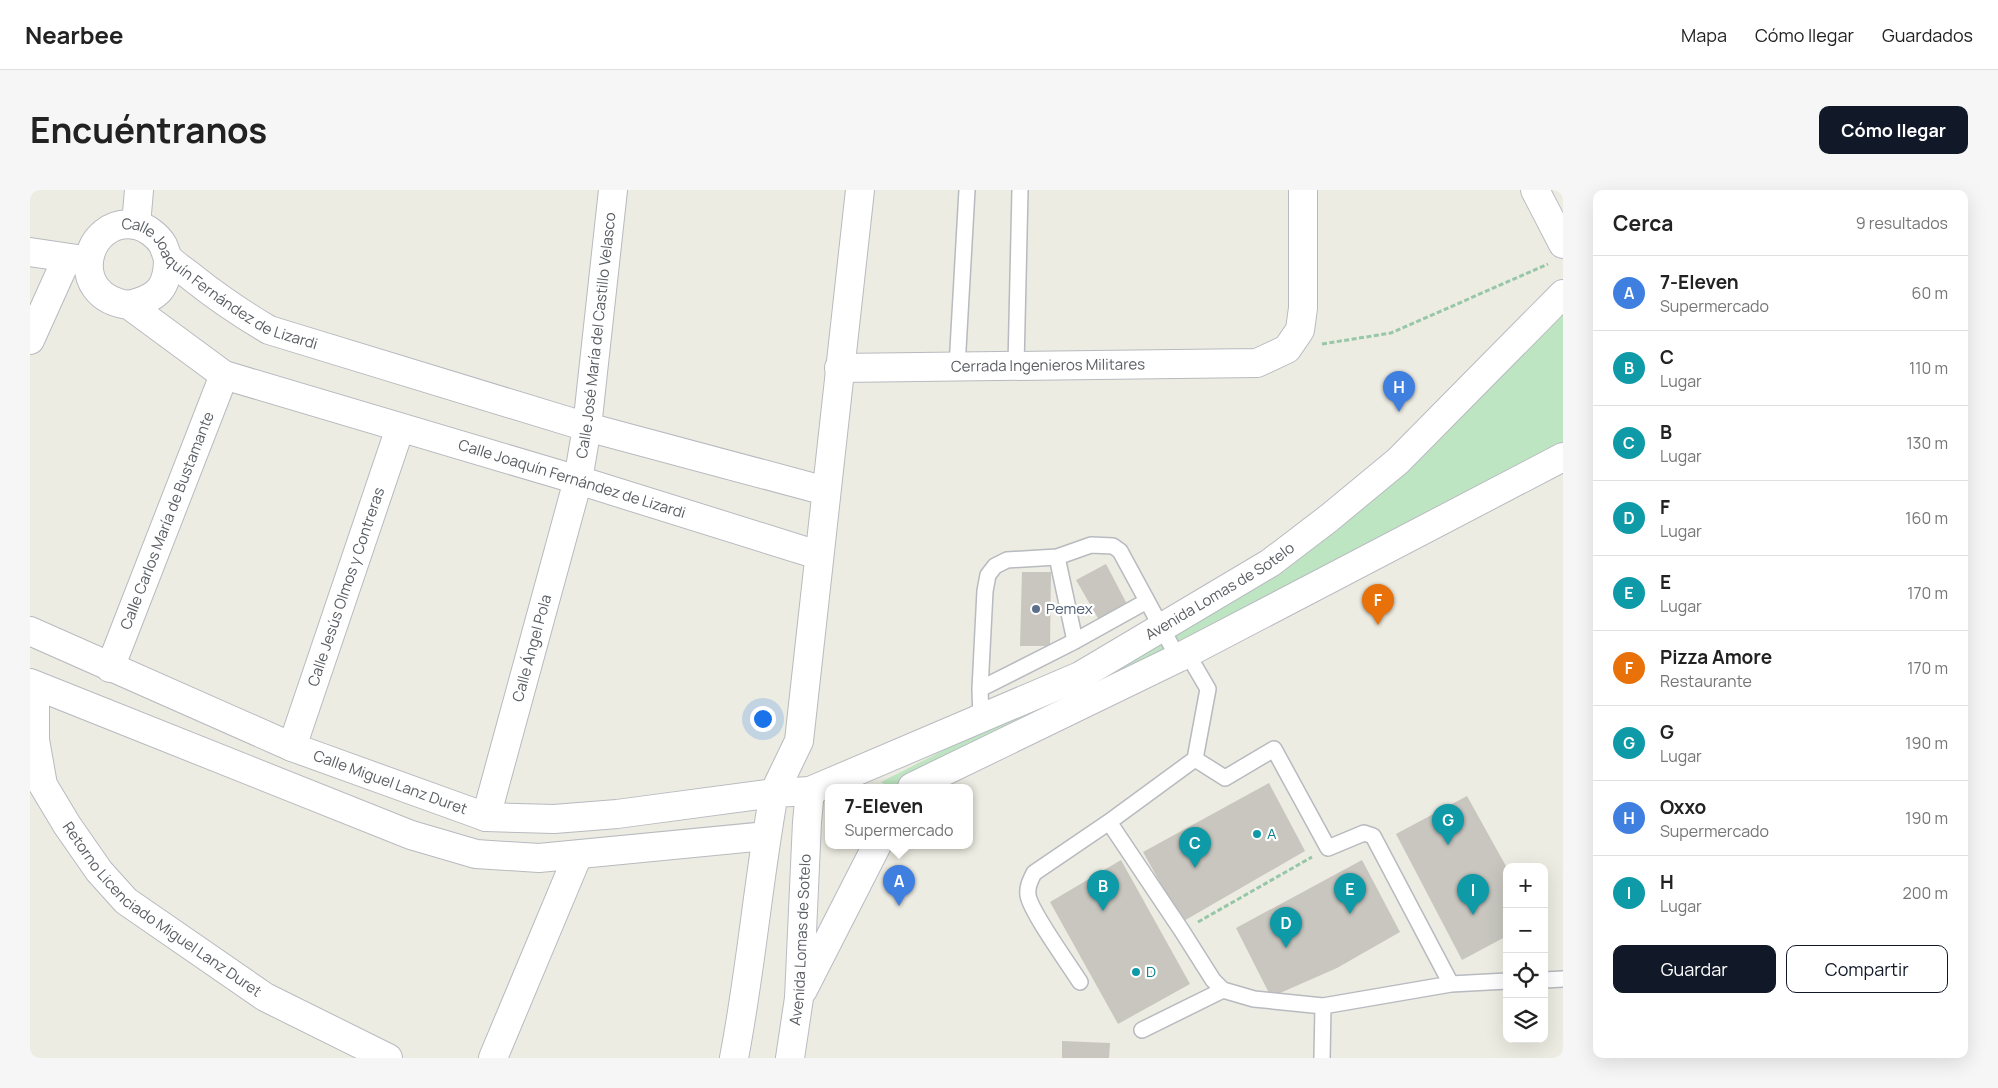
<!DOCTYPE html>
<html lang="es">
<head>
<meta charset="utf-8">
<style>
  :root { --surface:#fff; --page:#f6f6f6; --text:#222; --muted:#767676; --line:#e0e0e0; --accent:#111827 }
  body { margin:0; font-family:Manrope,sans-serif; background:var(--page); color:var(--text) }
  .controls { position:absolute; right:15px; bottom:15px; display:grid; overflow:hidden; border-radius:10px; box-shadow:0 5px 20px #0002 }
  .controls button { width:45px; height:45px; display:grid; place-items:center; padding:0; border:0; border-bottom:1px solid var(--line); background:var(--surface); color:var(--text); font:25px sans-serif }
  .you { position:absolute; left:732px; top:528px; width:18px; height:18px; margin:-12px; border:4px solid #fff; border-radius:50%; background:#1a73e8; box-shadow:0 0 0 8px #1a73e833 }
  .badge { display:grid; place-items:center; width:32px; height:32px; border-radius:50%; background:var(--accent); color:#fff; font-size:16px; font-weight:700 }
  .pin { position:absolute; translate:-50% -41px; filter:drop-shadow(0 1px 2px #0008) }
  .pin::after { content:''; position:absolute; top:26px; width:18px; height:15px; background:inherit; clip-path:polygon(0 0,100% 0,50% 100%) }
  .popup { position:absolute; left:795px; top:594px; width:148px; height:65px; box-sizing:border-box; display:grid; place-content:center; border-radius:10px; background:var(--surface); filter:drop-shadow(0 1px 4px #0005); font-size:16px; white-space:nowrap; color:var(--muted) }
  .popup b { font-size:19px; color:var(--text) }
  .popup::after { content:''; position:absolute; left:50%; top:100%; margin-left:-10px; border:10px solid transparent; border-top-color:var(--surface) }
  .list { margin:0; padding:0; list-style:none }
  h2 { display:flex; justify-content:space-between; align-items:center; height:65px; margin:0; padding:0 20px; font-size:21px }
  h2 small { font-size:16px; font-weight:400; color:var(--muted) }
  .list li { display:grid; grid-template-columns:32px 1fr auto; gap:15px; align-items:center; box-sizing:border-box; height:75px; padding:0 20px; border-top:1px solid var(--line) }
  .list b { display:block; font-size:19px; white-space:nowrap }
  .list p { margin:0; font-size:16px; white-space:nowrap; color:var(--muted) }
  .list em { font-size:16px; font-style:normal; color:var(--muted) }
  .actions { display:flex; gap:10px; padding:15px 20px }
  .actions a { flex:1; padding:11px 0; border:1px solid var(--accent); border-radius:10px; text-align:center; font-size:18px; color:var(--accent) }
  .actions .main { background:var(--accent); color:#fff }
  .icon { flex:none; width:28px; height:28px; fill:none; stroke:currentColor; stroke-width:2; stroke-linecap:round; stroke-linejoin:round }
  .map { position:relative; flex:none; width:1533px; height:868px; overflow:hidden; border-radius:10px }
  header { display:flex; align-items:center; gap:30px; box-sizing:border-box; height:70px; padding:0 25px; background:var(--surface); border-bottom:1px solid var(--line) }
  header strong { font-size:24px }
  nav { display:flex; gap:28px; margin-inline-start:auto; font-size:18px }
  .intro { display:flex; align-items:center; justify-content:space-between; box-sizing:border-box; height:120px; padding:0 30px }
  h1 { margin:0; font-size:35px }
  .button { padding:12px 22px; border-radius:10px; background:var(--accent); color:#fff; font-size:18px; font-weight:700 }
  main { display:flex; gap:30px; padding:0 30px }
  aside { flex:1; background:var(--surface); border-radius:10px; box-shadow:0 5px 20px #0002 }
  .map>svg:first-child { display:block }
  .green { fill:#bee5c2 }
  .building { fill:#c8c6bf }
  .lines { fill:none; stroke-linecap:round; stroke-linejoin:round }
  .lane-casing { stroke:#b7babf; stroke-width:18 }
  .street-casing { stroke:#b7babf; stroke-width:30 }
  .secondary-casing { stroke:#b8bbc1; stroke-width:30 }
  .path { stroke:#97c6a9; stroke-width:3; stroke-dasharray:5 2.5; stroke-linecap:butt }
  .lane { stroke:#fff; stroke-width:15 }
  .street { stroke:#fff; stroke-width:28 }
  .secondary { stroke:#fff; stroke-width:28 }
  .service-dot { fill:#5c6f8a; stroke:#fff; stroke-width:2 }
  .culture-dot { fill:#0f9aa8; stroke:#fff; stroke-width:2 }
  .labels { text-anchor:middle; stroke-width:4.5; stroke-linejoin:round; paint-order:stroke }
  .street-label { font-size:15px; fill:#5a5e63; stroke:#fff }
  .service-label { font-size:15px; fill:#4e5e75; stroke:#fff; text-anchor:start }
  .culture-label { font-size:15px; fill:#0d838f; stroke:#fff; text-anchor:start }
</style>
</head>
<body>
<header>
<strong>Nearbee</strong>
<nav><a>Mapa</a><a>Cómo llegar</a><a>Guardados</a></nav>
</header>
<div class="intro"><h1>Encuéntranos</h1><a class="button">Cómo llegar</a></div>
<main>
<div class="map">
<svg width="1533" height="868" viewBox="0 0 1533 868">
  <rect width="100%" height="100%" fill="#edece2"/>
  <!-- green -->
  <path class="green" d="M1533,123v135l-466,243 -204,96h-5l-7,-5 225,-114 193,-116z"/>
  <!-- building -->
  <path class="building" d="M1076,374l21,40 -28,16 -23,-40z
    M992,382h29l-1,74h-30z
    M1239,593l36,68 -123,71 -39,-70z
    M1437,606l40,72v68l-45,24 -66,-126z
    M1091,670l69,124 -72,40 -68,-122z
    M1332,670l38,72 -63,36 -66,29 -35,-69z
    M1032,851l48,2 -1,15h-47z"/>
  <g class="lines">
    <defs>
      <path id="lane" d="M986,176l4,-176
        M927,177l10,-177
        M1027,367l18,84
        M1157,463l21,36 -13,70
        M950,499l95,-48 72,-40
        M951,529l-1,-30 5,-98 3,-16 7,-9 12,-6 50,-3 34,-12 22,1 7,5 58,107
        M1514,790l19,-1
        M1050,792c-10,-16 -50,-71 -52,-87 -1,-8 2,-14 6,-22l75,-51
        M1293,816l-69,-7 -31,-9 -10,-10 -31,-49 -73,-109 86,-63 30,19 49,-29 54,99 36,-15 9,3 78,148
        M1112,840l81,-40
        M1292,868l1,-52 128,-22 56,-3"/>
      <g id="street">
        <path d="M106,35l3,-35"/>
        <path d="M0,62l54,8"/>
        <path d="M99,115c29,-7 39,-17 39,-47"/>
        <path d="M0,150l37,-82"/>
        <path id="s1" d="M809,178l418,-5 30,-14 13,-19 3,-22v-118"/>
        <path id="s2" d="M788,365l-240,-75 -354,-105 -95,-70c-64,-8 -44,-89 7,-80 10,2 22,11 27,20 2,4 3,10 6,14 7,7 17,13 24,19 25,20 49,36 76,52l318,97 239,64"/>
        <path id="s3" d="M0,441l262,116 194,70 68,2 63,-5 157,-21 25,-52 61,-551"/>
        <path id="s4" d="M80,478l114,-293"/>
        <path d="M0,493l381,152 65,19 63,4 227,-22"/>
        <path id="s5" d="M5,496v54l8,45 24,40 32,46 27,30 139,96 123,61"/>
        <path id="s6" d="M262,557l108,-319"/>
        <path id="s7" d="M456,627l92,-337 9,-53 26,-237"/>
        <path d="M463,868l85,-203"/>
      </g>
      <g id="secondary">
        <path d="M1505,0l28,54"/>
        <path d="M882,597l266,-129 385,-201"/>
        <path d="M773,800l74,-145"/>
        <path id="s8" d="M704,868c17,-88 24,-177 40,-265l36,-2 270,-115 190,-113 59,-45 69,-57 165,-167"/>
        <path id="s9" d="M760,868l9,-60 8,-176 3,-31"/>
      </g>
    </defs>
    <!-- lane casing -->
    <use href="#lane" class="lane-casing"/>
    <!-- street casing -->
    <use href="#street" class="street-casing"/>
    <!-- secondary casing -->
    <use href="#secondary" class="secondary-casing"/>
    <!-- path -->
    <path class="path" d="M1292,154l69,-11 157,-69
      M1168,732l114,-65"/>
    <!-- lane -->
    <use href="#lane" class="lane"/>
    <!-- street -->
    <use href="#street" class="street"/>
    <!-- secondary -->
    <use href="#secondary" class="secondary"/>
  </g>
  <!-- markers -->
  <circle class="service-dot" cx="1006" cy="419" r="5"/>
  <g class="culture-dot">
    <circle cx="1227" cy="644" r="5"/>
    <circle cx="1106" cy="782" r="5"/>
  </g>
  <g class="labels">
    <!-- street labels -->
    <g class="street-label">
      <text dy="5" stroke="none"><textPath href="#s2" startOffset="976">Calle Joaquín Fernández de Lizardi</textPath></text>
      <text dy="5" stroke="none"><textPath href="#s7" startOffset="495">Calle José María del Castillo Velasco</textPath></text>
      <text dy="5" stroke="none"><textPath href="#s1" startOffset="209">Cerrada Ingenieros Militares</textPath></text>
      <text transform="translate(542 289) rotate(17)" y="5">Calle Joaquín Fernández de Lizardi</text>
      <text dy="5" stroke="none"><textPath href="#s4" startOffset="158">Calle Carlos María de Bustamante</textPath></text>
      <text dy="5" stroke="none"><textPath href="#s6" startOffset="169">Calle Jesús Olmos y Contreras</textPath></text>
      <text dy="5" stroke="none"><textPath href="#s8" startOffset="761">Avenida Lomas de Sotelo</textPath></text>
      <text dy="5" stroke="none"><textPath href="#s7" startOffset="175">Calle Ángel Pola</textPath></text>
      <text dy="5" stroke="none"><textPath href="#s3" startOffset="391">Calle Miguel Lanz Duret</textPath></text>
      <text dy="5" stroke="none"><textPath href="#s5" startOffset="275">Retorno Licenciado Miguel Lanz Duret</textPath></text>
      <text dy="5" stroke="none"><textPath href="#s9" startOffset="119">Avenida Lomas de Sotelo</textPath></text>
    </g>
    <!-- service labels -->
    <g class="service-label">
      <text x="1016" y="424">Pemex</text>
    </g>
    <!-- culture labels -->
    <g class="culture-label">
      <text x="1237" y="649">A</text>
      <text x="1116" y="787">D</text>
    </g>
  </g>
</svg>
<div class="controls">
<button>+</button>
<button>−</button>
<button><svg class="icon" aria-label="locate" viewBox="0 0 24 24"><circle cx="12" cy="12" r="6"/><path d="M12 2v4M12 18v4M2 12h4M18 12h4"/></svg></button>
<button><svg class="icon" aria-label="layers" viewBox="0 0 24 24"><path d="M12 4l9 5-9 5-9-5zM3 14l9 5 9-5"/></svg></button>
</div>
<div class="you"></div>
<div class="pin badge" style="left:869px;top:716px;background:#3f7fe0">A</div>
<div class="popup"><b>7-Eleven</b>Supermercado</div>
<div class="pin badge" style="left:1073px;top:721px;background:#0f9aa8">B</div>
<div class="pin badge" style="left:1165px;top:678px;background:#0f9aa8">C</div>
<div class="pin badge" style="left:1256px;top:758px;background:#0f9aa8">D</div>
<div class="pin badge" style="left:1320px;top:724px;background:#0f9aa8">E</div>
<div class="pin badge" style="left:1348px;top:435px;background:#e8710a">F</div>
<div class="pin badge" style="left:1418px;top:655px;background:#0f9aa8">G</div>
<div class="pin badge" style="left:1369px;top:222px;background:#3f7fe0">H</div>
<div class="pin badge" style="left:1443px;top:725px;background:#0f9aa8">I</div>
</div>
<aside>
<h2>Cerca<small>9 resultados</small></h2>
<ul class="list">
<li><span class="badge" style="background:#3f7fe0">A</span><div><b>7-Eleven</b><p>Supermercado</p></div><em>60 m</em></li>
<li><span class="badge" style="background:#0f9aa8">B</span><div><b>C</b><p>Lugar</p></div><em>110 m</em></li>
<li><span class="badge" style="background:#0f9aa8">C</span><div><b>B</b><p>Lugar</p></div><em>130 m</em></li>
<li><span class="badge" style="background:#0f9aa8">D</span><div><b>F</b><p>Lugar</p></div><em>160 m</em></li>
<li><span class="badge" style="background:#0f9aa8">E</span><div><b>E</b><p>Lugar</p></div><em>170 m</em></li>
<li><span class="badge" style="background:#e8710a">F</span><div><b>Pizza Amore</b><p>Restaurante</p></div><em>170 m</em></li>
<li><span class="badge" style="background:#0f9aa8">G</span><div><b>G</b><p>Lugar</p></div><em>190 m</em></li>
<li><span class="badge" style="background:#3f7fe0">H</span><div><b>Oxxo</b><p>Supermercado</p></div><em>190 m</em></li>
<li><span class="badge" style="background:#0f9aa8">I</span><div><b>H</b><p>Lugar</p></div><em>200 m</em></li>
</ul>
<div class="actions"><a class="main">Guardar</a><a>Compartir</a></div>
</aside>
</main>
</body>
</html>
